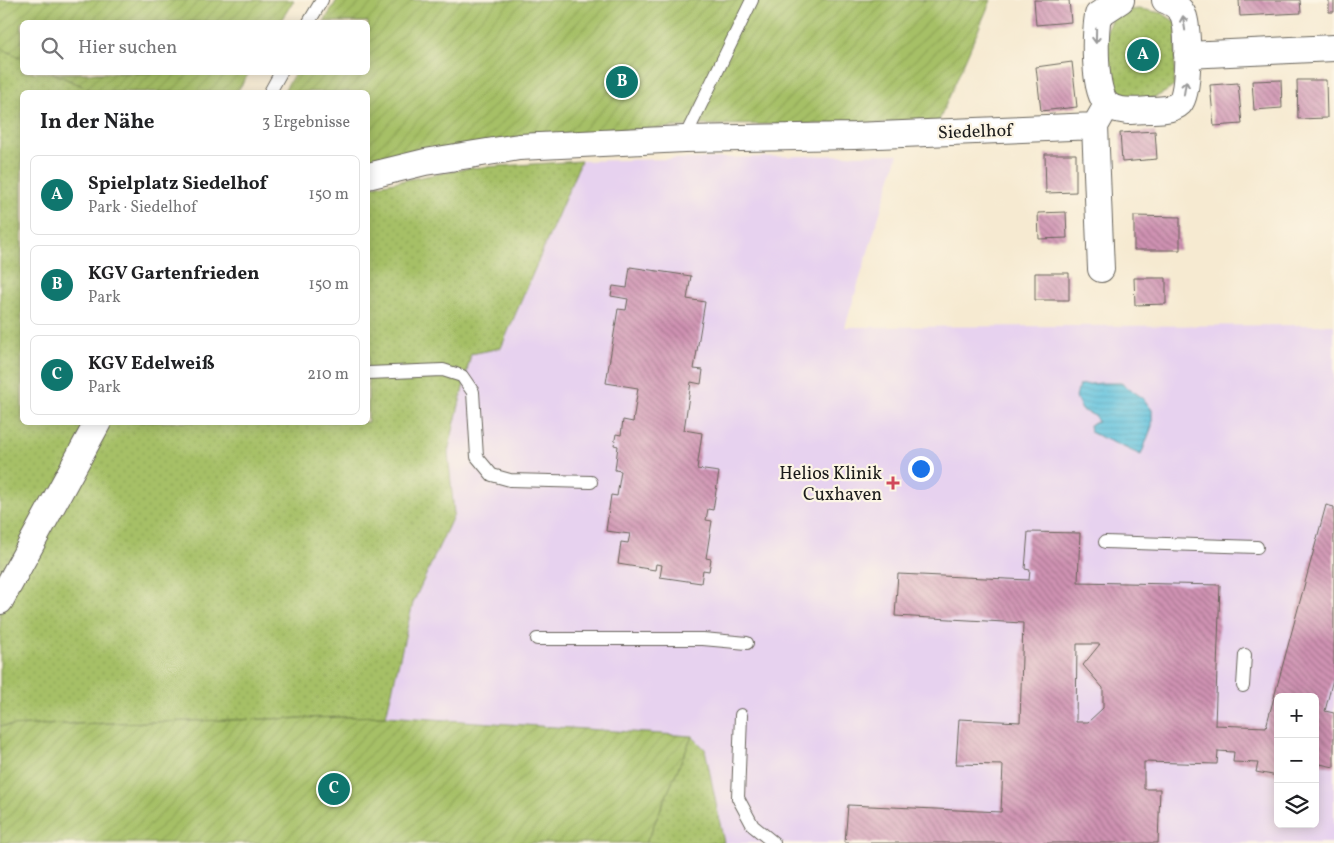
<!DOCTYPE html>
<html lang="de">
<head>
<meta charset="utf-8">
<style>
  :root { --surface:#fff; --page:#f6f6f6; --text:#202124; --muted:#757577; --line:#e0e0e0; --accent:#0f766e }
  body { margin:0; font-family:Vollkorn,serif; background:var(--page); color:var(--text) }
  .controls { position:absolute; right:15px; bottom:15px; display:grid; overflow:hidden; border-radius:8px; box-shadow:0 2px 12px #0003 }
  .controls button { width:45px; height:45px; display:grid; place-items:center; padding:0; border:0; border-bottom:1px solid var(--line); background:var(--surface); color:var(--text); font:25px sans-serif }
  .you { position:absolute; left:920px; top:468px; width:18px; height:18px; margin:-12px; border:4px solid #fff; border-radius:50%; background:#1a73e8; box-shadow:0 0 0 8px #1a73e833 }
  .badge { display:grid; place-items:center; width:32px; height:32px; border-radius:50%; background:var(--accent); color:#fff; font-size:16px; font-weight:700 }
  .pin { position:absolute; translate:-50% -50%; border:2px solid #fff; box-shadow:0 1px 5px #0006 }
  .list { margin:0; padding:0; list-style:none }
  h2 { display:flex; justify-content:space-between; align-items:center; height:65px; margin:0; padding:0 20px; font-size:21px }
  h2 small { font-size:16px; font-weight:400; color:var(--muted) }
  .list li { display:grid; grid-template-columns:32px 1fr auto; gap:15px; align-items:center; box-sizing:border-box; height:80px; margin:0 10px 10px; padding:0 10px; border:1px solid var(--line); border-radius:8px }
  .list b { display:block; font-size:19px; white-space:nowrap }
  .list p { margin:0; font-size:16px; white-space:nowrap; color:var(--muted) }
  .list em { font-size:16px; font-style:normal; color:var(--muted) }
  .icon { flex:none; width:28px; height:28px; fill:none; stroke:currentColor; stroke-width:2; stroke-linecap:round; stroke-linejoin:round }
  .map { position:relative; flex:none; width:1334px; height:843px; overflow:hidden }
  .search { position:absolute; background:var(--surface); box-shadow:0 2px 12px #0003; left:20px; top:20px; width:350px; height:55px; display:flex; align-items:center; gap:12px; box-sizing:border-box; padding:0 18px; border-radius:8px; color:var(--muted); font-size:19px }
  .panel { position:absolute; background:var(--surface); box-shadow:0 2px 12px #0003; left:20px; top:90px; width:350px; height:335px; border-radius:8px }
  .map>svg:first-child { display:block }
  .built { fill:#e7d2ef; fill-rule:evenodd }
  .grass { fill:url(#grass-dots); stroke:#616e41 }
  .garden { fill:url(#garden-furrows); stroke:#616e41 }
  .water { fill:url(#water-rules); stroke:#3e6f7d }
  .building { fill:url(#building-back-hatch); fill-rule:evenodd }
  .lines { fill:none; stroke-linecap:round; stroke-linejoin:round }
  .service-casing { stroke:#68645b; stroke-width:14 }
  .minor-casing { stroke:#68645b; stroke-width:28 }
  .service { stroke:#fff; stroke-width:12 }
  .minor { stroke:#fff; stroke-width:26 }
  .oneway { stroke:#999 }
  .poi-dot { fill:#d1495b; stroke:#fcf5e5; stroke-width:2 }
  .labels { text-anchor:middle; stroke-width:4.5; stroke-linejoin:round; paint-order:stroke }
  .street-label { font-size:18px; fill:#1c1c1c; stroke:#fcf5e5 }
  .poi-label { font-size:18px; fill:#1c1c1c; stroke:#fcf5e5; text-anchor:end }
</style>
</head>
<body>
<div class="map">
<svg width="1334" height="843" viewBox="0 0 1334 843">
  <defs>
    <pattern id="grass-dots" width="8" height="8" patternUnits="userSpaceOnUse" patternTransform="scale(1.25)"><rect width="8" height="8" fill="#a6c066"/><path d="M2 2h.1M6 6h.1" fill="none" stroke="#8ea458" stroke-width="1.8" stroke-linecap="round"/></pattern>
    <pattern id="garden-furrows" width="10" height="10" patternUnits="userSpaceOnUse" patternTransform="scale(1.25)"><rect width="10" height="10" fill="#a6c066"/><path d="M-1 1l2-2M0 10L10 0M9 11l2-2" fill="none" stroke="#8ea458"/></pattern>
    <pattern id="water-rules" width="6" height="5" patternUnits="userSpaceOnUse" patternTransform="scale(1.25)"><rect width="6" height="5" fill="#60c2de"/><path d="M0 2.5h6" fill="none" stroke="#53a6be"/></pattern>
    <pattern id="building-back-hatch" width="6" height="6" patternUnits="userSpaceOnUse" patternTransform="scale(1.25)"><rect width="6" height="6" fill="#cf92b2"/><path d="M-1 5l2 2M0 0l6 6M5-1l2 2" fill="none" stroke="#a77690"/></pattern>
  </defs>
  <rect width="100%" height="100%" fill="#fcf5e5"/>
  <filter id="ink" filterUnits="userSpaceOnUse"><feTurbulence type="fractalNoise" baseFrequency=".02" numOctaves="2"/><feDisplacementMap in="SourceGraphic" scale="10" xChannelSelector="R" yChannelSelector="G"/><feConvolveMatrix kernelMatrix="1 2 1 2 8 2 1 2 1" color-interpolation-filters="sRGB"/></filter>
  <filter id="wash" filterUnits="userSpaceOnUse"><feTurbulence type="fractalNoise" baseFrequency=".0096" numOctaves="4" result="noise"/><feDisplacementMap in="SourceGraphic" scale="20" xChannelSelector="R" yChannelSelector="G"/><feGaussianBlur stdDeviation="1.12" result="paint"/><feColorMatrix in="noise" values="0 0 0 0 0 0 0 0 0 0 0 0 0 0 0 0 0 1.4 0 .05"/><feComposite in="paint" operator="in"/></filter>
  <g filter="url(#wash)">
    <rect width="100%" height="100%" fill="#f6ead1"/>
    <!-- built -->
    <path class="built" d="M898,154l-53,173 489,-2v518h-610l-19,-94 -13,-13 -306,-20 27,-113 41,-89 -6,-62 23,-98 30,-7 80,-186zM1278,697h37v127h-37z"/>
    <!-- grass -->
    <path class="grass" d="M1140,9l22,4 15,10 -3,63c-20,16 -38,17 -61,7l-4,-11 -4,-46 9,-25z
      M0,48l22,10v14l31,1 43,19h-74v330h346v-235l101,-19 112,-7 -80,187 -30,6 -23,98 6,62 -41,89 -27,113 -386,10z
      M692,736l13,13 19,94h-78z"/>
    <!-- garden -->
    <path class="garden" d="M0,0h294l-14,22h-258v36l-22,-10z
      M337,0h654l-53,123 -233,2 -189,13 -148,23v-69h-85l12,-19 73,-1v-50h-44z
      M53,73h196l-12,19h-141z
      M386,716l306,20 -46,107h-646v-117z"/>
    <!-- water -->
    <path class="water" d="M1102,383h19l22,15 9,12v16l-11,29 -51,-23 -1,-7 9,-3 -3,-6 -13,-6 -6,-13 3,-12z"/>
    <g id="blocks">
      <!-- building -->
      <path class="building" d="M1034,0h35l2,22 -35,3z
        M1239,0h61l1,13 -61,3z
        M1329,0h5v12h-5z
        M1072,62l5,45 -36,4 -5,-44z
        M1281,80l1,28 -28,2 -2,-29z
        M1297,80h29l1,38 -29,1z
        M1238,83l4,41 -28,2 -4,-41z
        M1155,131l2,28 -35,3 -2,-29z
        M1045,154h31v38l-30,1z
        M1066,212l1,26 -28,1 -1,-26z
        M1134,216l46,1v33h-46z
        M630,267l61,9 -4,23 18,3 -11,67 9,1 -2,14 -10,-2 -7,48 18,3 -5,36 22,3 -6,38 -5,-1 -2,11 6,1 -6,37 5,1 -2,12 -6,-1 -2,13 -41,-6 2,-12 -6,-1 -1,6 -37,-6 3,-22 7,1 2,-9 -24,-3 5,-36 6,1 4,-25 -6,-1 3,-24 -4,-1 2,-11 5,1 2,-15 10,2 5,-34 -32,-5 12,-74 8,1 2,-11 -17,-3 2,-10 14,2z
        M1035,273h34v27h-34z
        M1134,278h32v26l-31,1z
        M1326,505l8,2v168l-9,36 9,2v54l-19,-4v-66h-37v79l-22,-4 2,-9 -25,-1 1,-10 -16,-1 -1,13 -73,-2v27h16l-2,54h-313l3,-38 153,7 2,-47 -47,-1 3,-45 61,3 3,-99 -128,-7 3,-42 131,6 1,-10 -5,-1 3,-37 52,1 -2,49 142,3 -5,140 51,2zM1077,644h23l-17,21 20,23v20l-15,14h-12z"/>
    </g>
  </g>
  <g filter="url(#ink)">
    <use href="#blocks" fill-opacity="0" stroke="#68645b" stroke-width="1"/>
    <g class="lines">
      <defs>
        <path id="service" d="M309,22l13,-22
          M270,92l11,-20
          M684,139l68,-139
          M368,373l75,-3 19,6 11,16 4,65 15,18 18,5 81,2
          M1105,542l152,5
          M537,639h166l44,4
          M1243,686l2,-31
          M741,715l-3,83 15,28 21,17"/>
        <path id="minor" d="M1121,0l-23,15c-3,19 -5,76 9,89 10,9 29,7 41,6 9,0 25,0 32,-7 10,-11 8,-72 4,-86 -3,-9 -11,-14 -19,-17
          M1187,55l147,-7
          M368,176l57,-14 94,-15 165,-8 170,-3 241,-10
          M1101,269l-6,-143 8,-14
          M0,601l98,-179"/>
      </defs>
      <!-- service casing -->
      <use href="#service" class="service-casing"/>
      <!-- minor casing -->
      <use href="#minor" class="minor-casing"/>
      <!-- service -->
      <use href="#service" class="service"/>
      <!-- minor -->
      <use href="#minor" class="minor"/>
    </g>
    <!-- one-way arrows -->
    <defs><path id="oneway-shaft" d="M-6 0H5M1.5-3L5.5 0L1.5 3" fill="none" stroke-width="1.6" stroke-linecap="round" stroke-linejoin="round" transform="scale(1.25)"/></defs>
    <g class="oneway">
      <use href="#oneway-shaft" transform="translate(1184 23) rotate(-99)"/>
      <use href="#oneway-shaft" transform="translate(1096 36) rotate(91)"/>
      <use href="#oneway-shaft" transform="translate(1185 88) rotate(-81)"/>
    </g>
  </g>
  <!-- markers -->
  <path class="poi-dot" d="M890.5 475.5h5v5h5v5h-5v5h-5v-5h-5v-5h5z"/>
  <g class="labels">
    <!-- street labels -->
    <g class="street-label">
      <text transform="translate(975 131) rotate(-2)" y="6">Siedelhof</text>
    </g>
    <!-- poi labels -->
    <g class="poi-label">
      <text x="882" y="479">Helios Klinik<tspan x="882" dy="21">Cuxhaven</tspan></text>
    </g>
  </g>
</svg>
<div class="controls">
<button>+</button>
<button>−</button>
<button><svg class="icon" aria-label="layers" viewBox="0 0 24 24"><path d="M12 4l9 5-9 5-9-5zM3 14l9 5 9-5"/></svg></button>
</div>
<div class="you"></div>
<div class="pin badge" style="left:1143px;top:55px">A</div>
<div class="pin badge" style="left:622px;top:82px">B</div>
<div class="pin badge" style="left:334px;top:789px">C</div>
<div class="search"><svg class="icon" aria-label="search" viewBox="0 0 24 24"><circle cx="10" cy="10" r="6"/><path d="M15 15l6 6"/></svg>Hier suchen</div>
<section class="panel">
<h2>In der Nähe<small>3 Ergebnisse</small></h2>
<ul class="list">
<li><span class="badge">A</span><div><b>Spielplatz Siedelhof</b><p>Park · Siedelhof</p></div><em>150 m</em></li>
<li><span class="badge">B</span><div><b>KGV Gartenfrieden</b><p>Park</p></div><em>150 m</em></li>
<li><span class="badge">C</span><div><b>KGV Edelweiß</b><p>Park</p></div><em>210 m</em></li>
</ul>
</section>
</div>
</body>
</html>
